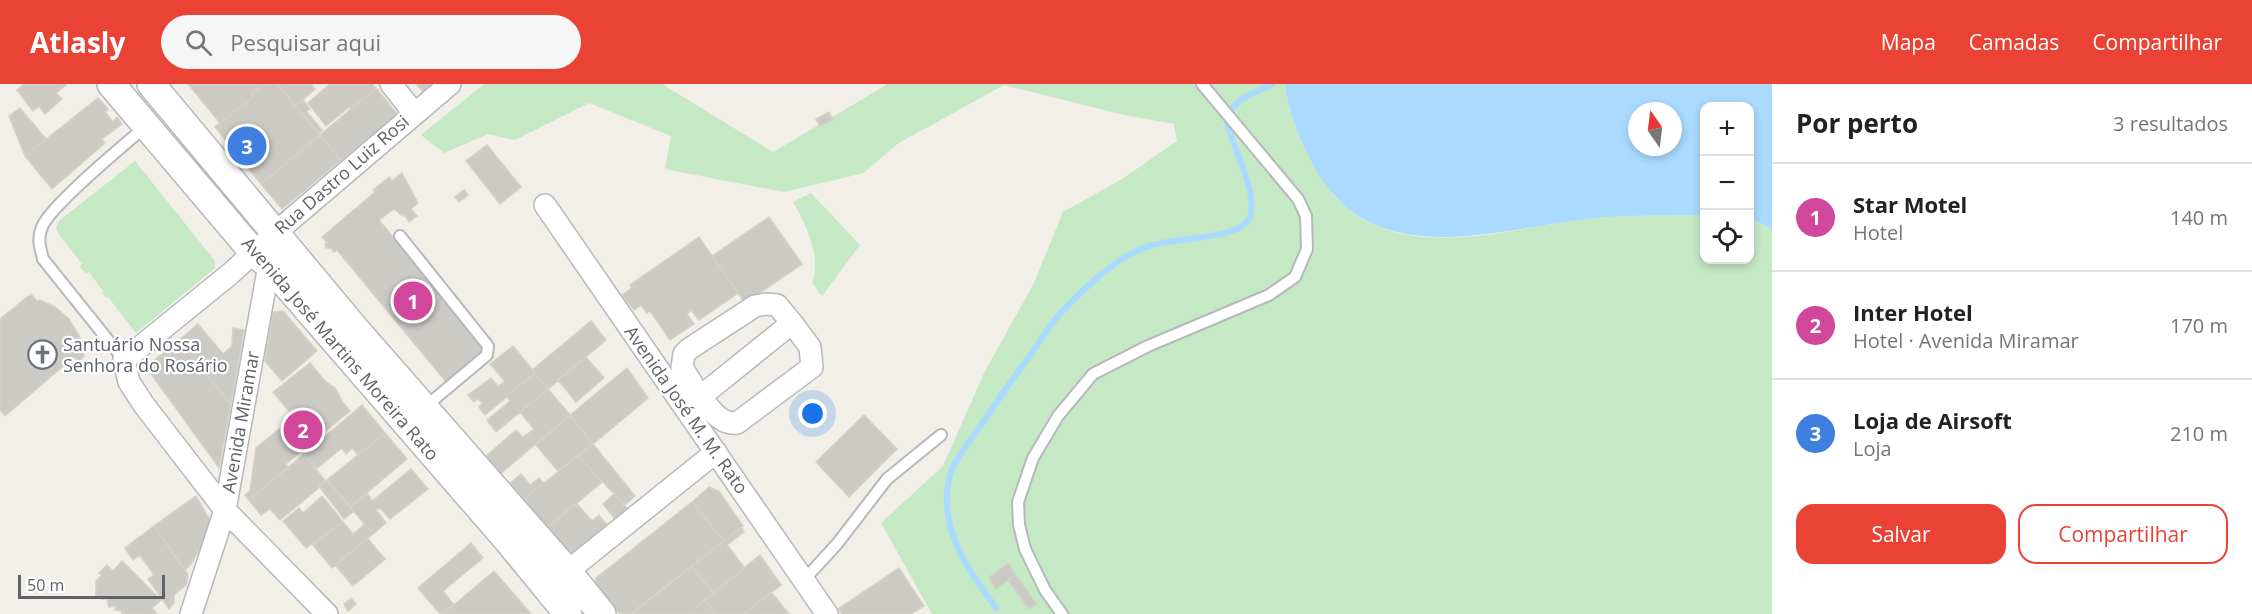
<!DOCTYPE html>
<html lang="pt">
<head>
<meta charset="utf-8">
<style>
  :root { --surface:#fff; --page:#f6f6f6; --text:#222; --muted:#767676; --line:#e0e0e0; --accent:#ea4335 }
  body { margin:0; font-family:"Open Sans",sans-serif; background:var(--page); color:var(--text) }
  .controls { position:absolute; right:18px; top:18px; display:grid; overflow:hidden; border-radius:12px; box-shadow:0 3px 9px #0003 }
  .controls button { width:54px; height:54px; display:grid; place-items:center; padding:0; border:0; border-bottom:2px solid var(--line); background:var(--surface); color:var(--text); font:30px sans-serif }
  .compass { position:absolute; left:1628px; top:18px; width:54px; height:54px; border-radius:50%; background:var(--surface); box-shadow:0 3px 9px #0003; rotate:346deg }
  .scale { position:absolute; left:18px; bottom:15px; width:147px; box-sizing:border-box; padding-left:6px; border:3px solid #5f6368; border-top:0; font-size:16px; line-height:21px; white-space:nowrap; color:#5f6368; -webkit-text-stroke:4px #fff; paint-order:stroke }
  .you { position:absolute; left:813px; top:330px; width:21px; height:21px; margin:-15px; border:4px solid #fff; border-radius:50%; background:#1a73e8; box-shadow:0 0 0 9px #1a73e833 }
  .badge { display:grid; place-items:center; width:39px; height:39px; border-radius:50%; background:var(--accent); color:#fff; font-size:20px; font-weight:700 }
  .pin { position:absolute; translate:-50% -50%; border:3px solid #fff; box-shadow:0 2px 6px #0006 }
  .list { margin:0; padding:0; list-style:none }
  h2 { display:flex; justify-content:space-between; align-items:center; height:78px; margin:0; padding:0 24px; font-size:26px }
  h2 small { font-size:20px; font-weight:400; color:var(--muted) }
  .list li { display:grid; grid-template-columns:39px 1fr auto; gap:18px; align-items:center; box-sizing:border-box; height:108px; padding:0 24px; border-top:2px solid var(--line) }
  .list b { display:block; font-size:22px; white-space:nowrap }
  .list p { margin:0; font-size:20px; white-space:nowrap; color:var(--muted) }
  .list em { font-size:20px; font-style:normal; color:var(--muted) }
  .actions { display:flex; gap:12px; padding:18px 24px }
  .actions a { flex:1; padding:14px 0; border:2px solid var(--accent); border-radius:18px; text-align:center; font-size:21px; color:var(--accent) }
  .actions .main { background:var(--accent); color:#fff }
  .icon { flex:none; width:33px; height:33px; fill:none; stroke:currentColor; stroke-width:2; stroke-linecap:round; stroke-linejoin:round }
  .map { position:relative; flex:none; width:1772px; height:530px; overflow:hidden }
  header { display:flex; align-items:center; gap:36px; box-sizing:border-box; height:84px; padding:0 30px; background:var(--accent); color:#fff }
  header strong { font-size:28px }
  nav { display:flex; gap:33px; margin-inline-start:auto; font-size:21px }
  .search { width:420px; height:54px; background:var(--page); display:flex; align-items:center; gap:15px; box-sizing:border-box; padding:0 21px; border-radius:33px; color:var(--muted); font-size:22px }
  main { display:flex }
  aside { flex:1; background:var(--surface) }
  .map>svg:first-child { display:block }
  .green { fill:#c5e8c5 }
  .water { fill:#aadaff; fill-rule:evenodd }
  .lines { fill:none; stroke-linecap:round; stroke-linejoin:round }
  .stream { stroke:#aadaff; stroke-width:6 }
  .building { fill:#cccac5; stroke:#d6d1c6; stroke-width:1.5 }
  .service-casing { stroke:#b5b8bc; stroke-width:14 }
  .minor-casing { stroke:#b5b8bc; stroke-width:24 }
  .tertiary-casing { stroke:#b5b8bc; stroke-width:30 }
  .service { stroke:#fff; stroke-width:10 }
  .minor { stroke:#fff; stroke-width:21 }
  .tertiary { stroke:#fff; stroke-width:27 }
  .labels { text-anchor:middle; stroke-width:4.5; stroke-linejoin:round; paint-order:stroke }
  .street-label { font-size:18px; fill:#5f6368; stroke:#fff }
  .worship-label { font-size:18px; fill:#5b616d; stroke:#fff; text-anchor:start }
</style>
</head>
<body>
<header>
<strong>Atlasly</strong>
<div class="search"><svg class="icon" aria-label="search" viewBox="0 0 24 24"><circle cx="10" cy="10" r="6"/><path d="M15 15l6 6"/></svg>Pesquisar aqui</div>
<nav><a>Mapa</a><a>Camadas</a><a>Compartilhar</a></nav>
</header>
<main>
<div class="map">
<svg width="1772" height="530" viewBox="0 0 1772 530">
  <rect width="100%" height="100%" fill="#f1efe8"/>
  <!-- green -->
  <path class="green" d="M484,0h178l111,68 115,-68h397c4,34 15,51 31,80 6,10 11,22 18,32 4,4 9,8 14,12 60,51 154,23 224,13 44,-7 89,-5 132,-6v45h46v-42l22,11v385h-840l-51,-91 62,-57 42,-95 48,-86 30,-73 59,-33 55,-38 -3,-17 -54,-10 -116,-29 -107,59 -33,29 -80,19 -119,-23 6,-33 -82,-33 -74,37 -27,-6 -44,19 -23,-18z
    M135,77l80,100v7l-79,65 -28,-36 -2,1 -4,-5 1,-2 -14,-19 -3,2 -6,-7 2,-3 -24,-31 -2,-6 4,-7z
    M811,109l49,52 -38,51 -10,-13c10,-25 -6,-59 -19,-81z"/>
  <!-- water -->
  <path class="water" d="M1285,0h487v145l-22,-11v-112h-46v109c-43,1 -88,-1 -132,6 -98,14 -209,48 -263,-64 -11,-24 -21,-46 -24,-73zM1637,27h36v36h-36z"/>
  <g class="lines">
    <!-- stream -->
    <path class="stream" d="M1229,29c8,-15 28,-21 43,-29
      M996,524c-23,-33 -48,-63 -49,-106 -1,-10 2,-26 6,-35 9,-17 22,-33 33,-49 16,-24 33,-48 50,-71 7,-11 15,-24 24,-33 23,-24 50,-52 81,-65 25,-12 89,-9 105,-26 19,-21 -16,-78 -19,-103"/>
  </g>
  <!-- building -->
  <path class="building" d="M24,0h41l1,1 -10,8 6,6 -17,15 -6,-8 -6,5 -16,-21z
    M188,0h76l-13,10 3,3 -34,26z
    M264,0h13l43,51 -59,49 -46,-57 39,-30 -3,-3z
    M277,0h34l4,5 -19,17z
    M330,0h42l4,4 -25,21 -2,-2 -23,19 -18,-23z
    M416,0h19l-11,9z
    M376,4l22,27 -57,45 -21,-25z
    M98,14l10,11 -3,3 8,10 4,-5 5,7 -20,15 3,4 -53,46 -27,-33z
    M303,16l7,9 -4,2 16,19 -4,4 -22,-28z
    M20,24l26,31 -21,17 -16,-40z
    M829,28l4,8 -13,6 -4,-7z
    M320,51l21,25 -59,49 -21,-25z
    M487,61l34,42 -21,17 -34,-43z
    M402,89l16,30 -7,6 6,7 -8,6 -5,-8 -1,2 -9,-7 -15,11 108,129 -40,34 -110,-133 -3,2 -3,-4h-5l-1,-4 2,-2 -5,-5 53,-45 -2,-2 16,-13 3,4z
    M464,106l4,5 -9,7 -4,-5z
    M769,133l33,47 -57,39 -33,-47z
    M699,153l39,56 -39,27 -8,-10 -4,4 7,10 -24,16 -20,-29 -3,2 -6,-8 -7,5 -12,-15 10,-7 -2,-3z
    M31,210l6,7 3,-1 15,7 14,12 10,16 5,21 -5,6 -5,-5 -69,59 -5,-6v-91z
    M283,227l34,40 -35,30 -17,-20 8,-49z
    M591,237l15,19 -58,49 -16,-19z
    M198,240l25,30 9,-8 1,-18 11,2 -13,74 -53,-63z
    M178,257l53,63 -12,64 -73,-101z
    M513,262l22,27 -50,42 -6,-8 3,-4 -4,-4 -4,3 -6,-7 23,-17 7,8 7,-5 -15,-17z
    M586,273l18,21 -28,24 -18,-22z
    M310,279l15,18 10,7 7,13 8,10 -64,53 2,3 -39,33 -4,-5 5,-4 6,-43 38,-31 -21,-25z
    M627,284l21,30 -55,46 -23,-29z
    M535,289l13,16 -52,43 -9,-12 23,-19 -4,-5z
    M548,305l22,26 -71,60 -14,-18 31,-27 7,7 11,-8 -14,-17z
    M362,321l23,28 -27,22 -6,-7 -6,6 -4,-6 -26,21 -12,-15z
    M570,331l23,29 -35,27 -22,-26z
    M864,331l33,34 -48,48 -33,-35z
    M385,349l22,26 -57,48 -23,-27z
    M593,360l42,52 -10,9 -47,-49z
    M304,370l22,28 -46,38 -10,-11 -9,6 -12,-15z
    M578,372l24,26 -55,46 -23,-29z
    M411,385l17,20 -38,30 -10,-11 -4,2 10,13 -13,11 -23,-27 17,-14 5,8z
    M521,390l9,11 9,-7 5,5 -20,16 -14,-16z
    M327,396l27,31 -10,8 -25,-33z
    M709,403l10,4 24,35 -19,15 -32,-39z
    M614,410l14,15 -13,10 -12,-15z
    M196,412l15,26 -3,12 -17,30 -6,6 -31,-44z
    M322,412l21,26 -37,26 -23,-27 16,-13 4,5z
    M692,418l32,39 -94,73h-10l-24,-30v-6z
    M576,419l16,18 7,-6 8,10 -33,27h-6l-21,-24z
    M343,438l10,12 12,-10 8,10 -41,34 -19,-23z
    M154,442l34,49 -2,10 -12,10v8l-5,6 -21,-30 6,-4 -14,-20 -7,5 -8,-12z
    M741,443l3,5 -17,13 18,23 -32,25 -21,-27z
    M367,454l18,21 -32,27 -18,-21z
    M471,459l12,15 -40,33 11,14 -14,9 -22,-26z
    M760,471l21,30 -37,29h-28l-11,-14z
    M122,477l39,39 -9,8 5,6h-35v-3l-7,-1 1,-4 -7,1 -2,-8h-5l-6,-4v-14l6,-6 -3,-2 8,-8 6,6z
    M1008,479l8,12 -20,14 -7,-12z
    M692,482l21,27 -26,21h-55z
    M899,484l25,38 -13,8h-69l-4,-5z
    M494,487l37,43h-89l12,-9z
    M1016,491l21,29 -8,5 -21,-29z
    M771,508l18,22h-45z
    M351,514l5,6 -8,7 -4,-7z
    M705,516l11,14h-29z"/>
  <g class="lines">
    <defs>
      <path id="service" d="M400,152l88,110 -1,9 -62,52
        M124,276l-81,-101c-3,-12 -6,-20 -1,-32 8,-21 82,-82 103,-100
        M803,497l34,-37 50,-65 54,-44
        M1062,530l-17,-24 -20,-41 -6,-24 -1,-23 15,-44 25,-42 35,-42 55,-28 121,-51 26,-18 12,-28 -1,-33 -8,-17 -96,-115"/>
      <path id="minor" d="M391,0l23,29
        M545,121l282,409
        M792,239l18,24 2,20 -75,56c-17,2 -26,-14 -37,-26z
        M691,320l9,-7 -18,-30 2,-13 5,-5 66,-43 11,-2 11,1 15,18
        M558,495l158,-127
        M191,530l34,-104 44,-245 8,-6
        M327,530l-102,-104 -81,-105 -15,-23 -5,-22 106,-86 45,-41 175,-149"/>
      <path id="tertiary" d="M111,0l143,169 15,12 240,277 59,72
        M151,0l206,247 211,241 34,42"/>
    </defs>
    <!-- service casing -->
    <use href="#service" class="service-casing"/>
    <!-- minor casing -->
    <use href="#minor" class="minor-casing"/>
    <!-- tertiary casing -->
    <use href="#tertiary" class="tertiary-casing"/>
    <!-- service -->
    <use href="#service" class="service"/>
    <!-- minor -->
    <use href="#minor" class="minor"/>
    <!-- tertiary -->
    <use href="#tertiary" class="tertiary"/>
  </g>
  <!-- icons -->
  <defs>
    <symbol id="church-ring" viewBox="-11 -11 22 22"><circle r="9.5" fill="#fff" stroke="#6b7280" stroke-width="1.5"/><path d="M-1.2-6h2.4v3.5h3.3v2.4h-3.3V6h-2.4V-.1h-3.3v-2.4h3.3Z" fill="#6b7280"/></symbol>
  </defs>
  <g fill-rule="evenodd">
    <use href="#church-ring" x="26" y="254" width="33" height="33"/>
  </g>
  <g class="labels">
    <!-- street labels -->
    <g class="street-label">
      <text transform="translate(342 91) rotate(-41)" y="6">Rua Dastro Luiz Rosi</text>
      <text transform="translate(340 265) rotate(49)" y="6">Avenida José Martins Moreira Rato</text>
      <text transform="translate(686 326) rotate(55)" y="6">Avenida José M. M. Rato</text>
      <text transform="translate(241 338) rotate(-80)" y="6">Avenida Miramar</text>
    </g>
    <!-- worship labels -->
    <g class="worship-label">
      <text x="63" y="267">Santuário Nossa<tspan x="63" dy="21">Senhora do Rosário</tspan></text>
    </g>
  </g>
</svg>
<div class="controls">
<button>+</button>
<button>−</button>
<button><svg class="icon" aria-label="locate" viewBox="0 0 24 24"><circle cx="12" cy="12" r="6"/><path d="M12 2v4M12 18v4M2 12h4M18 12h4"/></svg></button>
</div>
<svg class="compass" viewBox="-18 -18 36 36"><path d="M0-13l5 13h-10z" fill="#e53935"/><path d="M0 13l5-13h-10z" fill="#767676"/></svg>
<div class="scale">50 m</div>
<div class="you"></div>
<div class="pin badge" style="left:413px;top:217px;background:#d1479c">1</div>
<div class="pin badge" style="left:303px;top:346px;background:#d1479c">2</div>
<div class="pin badge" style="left:247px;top:62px;background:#3f7fe0">3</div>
</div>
<aside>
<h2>Por perto<small>3 resultados</small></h2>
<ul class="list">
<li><span class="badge" style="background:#d1479c">1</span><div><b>Star Motel</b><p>Hotel</p></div><em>140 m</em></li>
<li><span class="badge" style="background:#d1479c">2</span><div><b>Inter Hotel</b><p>Hotel · Avenida Miramar</p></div><em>170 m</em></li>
<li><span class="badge" style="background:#3f7fe0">3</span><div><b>Loja de Airsoft</b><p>Loja</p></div><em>210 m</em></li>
</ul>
<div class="actions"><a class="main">Salvar</a><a>Compartilhar</a></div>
</aside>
</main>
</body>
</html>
